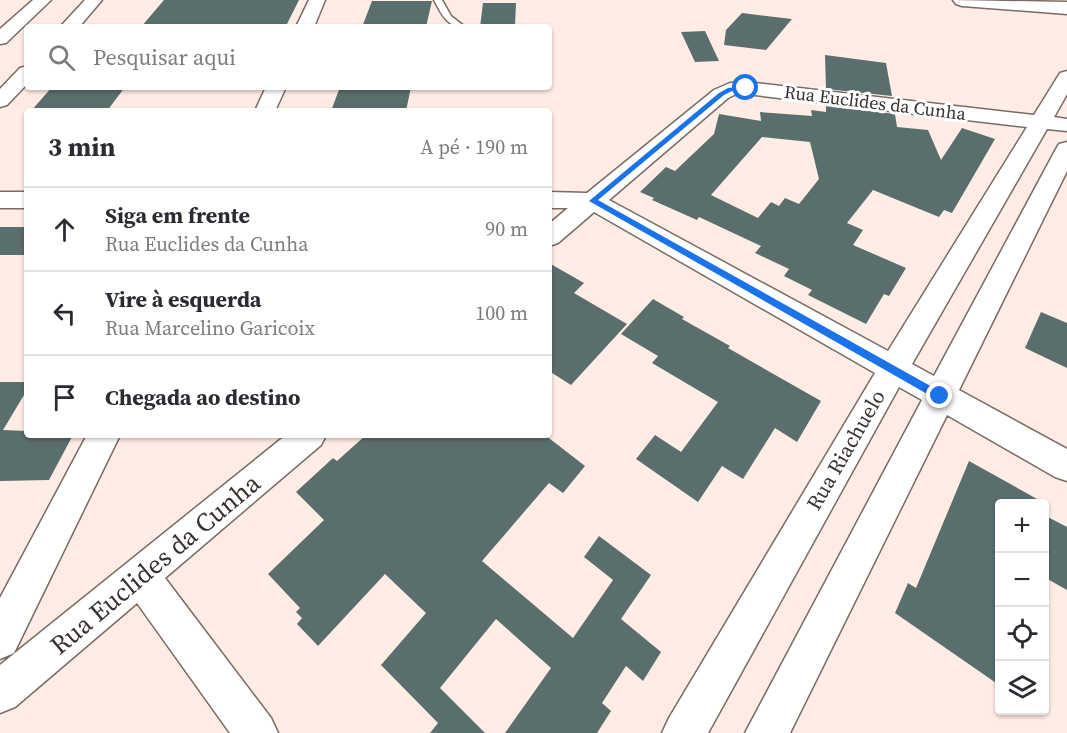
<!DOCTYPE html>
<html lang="pt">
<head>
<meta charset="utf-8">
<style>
  :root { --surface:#fff; --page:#f2f2f3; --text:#2b2b33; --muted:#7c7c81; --line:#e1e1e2 }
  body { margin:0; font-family:"Source Serif 4",serif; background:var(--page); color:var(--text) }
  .controls { position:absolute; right:18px; bottom:18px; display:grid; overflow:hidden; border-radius:6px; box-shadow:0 2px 4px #0004 }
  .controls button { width:54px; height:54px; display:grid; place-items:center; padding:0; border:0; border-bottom:2px solid var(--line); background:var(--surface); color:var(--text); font:30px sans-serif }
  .stop { position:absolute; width:18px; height:18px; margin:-14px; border:4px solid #1a73e8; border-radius:50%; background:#fff }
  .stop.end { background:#1a73e8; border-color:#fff; box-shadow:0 2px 6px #0008 }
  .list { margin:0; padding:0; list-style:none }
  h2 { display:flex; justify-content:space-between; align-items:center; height:78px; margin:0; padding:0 24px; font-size:26px }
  h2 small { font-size:20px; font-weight:400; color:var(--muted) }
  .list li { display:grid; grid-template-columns:39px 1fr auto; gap:18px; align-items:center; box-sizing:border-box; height:84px; padding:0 24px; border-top:2px solid var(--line) }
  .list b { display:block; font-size:22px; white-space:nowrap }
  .list p { margin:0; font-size:20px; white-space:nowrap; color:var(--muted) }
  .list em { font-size:20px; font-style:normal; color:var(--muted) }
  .icon { flex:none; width:33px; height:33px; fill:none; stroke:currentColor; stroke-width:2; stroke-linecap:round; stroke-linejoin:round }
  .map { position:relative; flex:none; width:1067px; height:733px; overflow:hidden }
  .search { position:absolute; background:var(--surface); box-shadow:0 2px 4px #0004; left:24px; top:24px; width:528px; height:66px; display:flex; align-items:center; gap:15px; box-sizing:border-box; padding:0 21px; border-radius:6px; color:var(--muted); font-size:22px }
  .panel { position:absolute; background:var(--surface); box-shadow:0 2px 4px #0004; left:24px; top:108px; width:528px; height:330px; border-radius:6px }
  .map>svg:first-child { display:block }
  .building { fill:#5b6e6e; fill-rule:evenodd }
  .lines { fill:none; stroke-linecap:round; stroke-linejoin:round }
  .lane-casing { stroke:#7a6b63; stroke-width:3 }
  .street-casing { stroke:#7a6b63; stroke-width:3 }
  .secondary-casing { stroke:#7a6b63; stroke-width:3 }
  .lane { fill:#fff; fill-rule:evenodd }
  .street { fill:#fff; fill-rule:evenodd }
  .secondary { fill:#fff; fill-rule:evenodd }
  .route { fill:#1a73e8 }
  .labels { text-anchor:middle; stroke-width:6; stroke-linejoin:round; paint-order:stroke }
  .far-street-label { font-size:18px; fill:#38312e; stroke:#fff }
  .street-label { font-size:21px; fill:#38312e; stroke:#fff }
  .near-street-label { font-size:26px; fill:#38312e; stroke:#fff }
</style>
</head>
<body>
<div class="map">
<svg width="1067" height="733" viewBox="0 0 1067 733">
  <rect width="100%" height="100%" fill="#ffede5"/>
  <!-- building -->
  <path class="building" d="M164,0h135l-13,26 -145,1z
    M372,1h60l-6,26h-64z
    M483,3h33l-1,24h-35z
    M742,13l50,6 -26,31 -42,-5 2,-15z
    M705,31l14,30 -24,1 -14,-30z
    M825,55l61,8 6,33 -66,-7z
    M52,87h73l-18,24h-76z
    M340,87h71l-5,24h-75z
    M826,106l69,8 2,13 31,3 13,30 21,-32 33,11 -43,74 -8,-3 -5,7 -66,-27 -26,33 16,7 -10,15 53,23 -17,28 -5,-2 -18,30 -58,-29 4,-5 -28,-14 5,-7 -34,-16 6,-7 -62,-29 -2,3 -45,-20 2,-2 -14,-6 26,-25 9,4 39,-37 5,-20 42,7 -1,-9 52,4 -1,-6 15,2zM762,137l48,5 9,37 -20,25 -14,-6 -6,8 -8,-4 -13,16 -47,-23z
    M0,227h27v28h-27z
    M549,263l35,20 -10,10 53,31 -56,61 -22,-14z
    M653,299l31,18 -2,2 48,27 -2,2 93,53 -24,41 -22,-14 -32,51 -21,-13 -24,36 -62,-43 19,-24 26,17 37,-50 -66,-39 6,-7 -37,-22z
    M1041,312l26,11v45l-42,-20z
    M0,382h27v8l-24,40 24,1v4h46l-24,45 -49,1z
    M366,435h179l40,31 -22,27 -14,-10 -67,78 91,77 40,-58 -29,-23 15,-21 52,39 -30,44 40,33 -18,29 -17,-15 -24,37 9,8 -14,22h-92l46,-65 -55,-49 -56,69 45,45h-55l8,-10 -57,-58 45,-52 -41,-39 -67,72 -21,-22 5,-6 -6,-6 4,-4 -32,-34 56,-54 -28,-28 37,-34 4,3z
    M969,461l77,43h-47v181l-104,-72 13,-30 8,5z
    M1044,515l23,12v63l-23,-13z"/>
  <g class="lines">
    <defs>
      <path id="lane" d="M434,0h8l9,16 14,11c-18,0 -23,-12 -31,-27z"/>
      <path id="street" d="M33,0h18l-45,43 -6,1v-15z
        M85,0h17l-23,27h-19z
        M309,0h16l-11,27h-18z
        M27,66v18l-20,21 -7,2v-18l20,-21z
        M1067,71v23l-13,23 13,2v12l-20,-2 -135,235 22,12 122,-227 3,-5 8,-2v29l-108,219 108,59v32l-12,-4 -108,-62 -157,318h-45l177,-333 -23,-13 -191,346h-46l7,-15 206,-345 -281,-161 -36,31 -9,3v-22l19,-16h-19v-16l38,1 127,-103 16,-7 16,-1 288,33 26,-42zM746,94l281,33 -139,224 -279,-151 119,-102 6,-3z
        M266,87h20l-11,24h-20z
        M0,192h27v16h-27z
        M87,435h33l-106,218 -14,6v-61z
        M286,435h40l-5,10 -156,133 106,140 7,15h-48l-93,-130 -122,104 -15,6v-48z"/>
      <path id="secondary" d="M953,0l114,2v12l-105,-8 -6,-2z"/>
    </defs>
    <!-- lane casing -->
    <use href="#lane" class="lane-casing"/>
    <!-- street casing -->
    <use href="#street" class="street-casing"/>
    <!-- secondary casing -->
    <use href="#secondary" class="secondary-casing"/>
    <!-- lane -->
    <use href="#lane" class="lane"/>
    <!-- street -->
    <use href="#street" class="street"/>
    <!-- secondary -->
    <use href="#secondary" class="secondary"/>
  </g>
  <!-- route -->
  <path class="route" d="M746,86l2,3 -16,2 -8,4 -126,105 345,193v6h-7l-347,-198 130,-108 9,-5z"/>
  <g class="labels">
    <!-- far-street labels -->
    <g class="far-street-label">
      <text transform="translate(875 103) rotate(7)" y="6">Rua Euclides da Cunha</text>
    </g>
    <!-- street labels -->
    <g class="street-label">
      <text transform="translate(846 450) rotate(-60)" y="7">Rua Riachuelo</text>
    </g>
    <!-- near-street labels -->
    <g class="near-street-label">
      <text transform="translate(155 564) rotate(-40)" y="9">Rua Euclides da Cunha</text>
    </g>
  </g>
</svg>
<div class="controls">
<button>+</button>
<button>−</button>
<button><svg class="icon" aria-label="locate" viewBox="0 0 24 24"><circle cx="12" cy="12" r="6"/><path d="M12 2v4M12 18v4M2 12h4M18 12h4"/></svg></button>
<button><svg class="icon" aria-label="layers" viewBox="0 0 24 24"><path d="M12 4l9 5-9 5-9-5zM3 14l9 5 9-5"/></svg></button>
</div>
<div class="stop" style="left:746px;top:88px"></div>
<div class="stop end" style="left:940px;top:396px"></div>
<div class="search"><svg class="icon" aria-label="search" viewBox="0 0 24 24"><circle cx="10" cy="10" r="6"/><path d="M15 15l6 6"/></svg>Pesquisar aqui</div>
<section class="panel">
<h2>3 min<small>A pé · 190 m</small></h2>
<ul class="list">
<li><svg class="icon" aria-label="ahead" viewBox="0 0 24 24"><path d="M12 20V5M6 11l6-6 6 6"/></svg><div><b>Siga em frente</b><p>Rua Euclides da Cunha</p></div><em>90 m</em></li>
<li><svg class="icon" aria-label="left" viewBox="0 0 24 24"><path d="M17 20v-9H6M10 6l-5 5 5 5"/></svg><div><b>Vire à esquerda</b><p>Rua Marcelino Garicoix</p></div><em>100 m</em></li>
<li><svg class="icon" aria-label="arrive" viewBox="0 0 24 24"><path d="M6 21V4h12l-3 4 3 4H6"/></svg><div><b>Chegada ao destino</b></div></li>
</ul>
</section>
</div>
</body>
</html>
